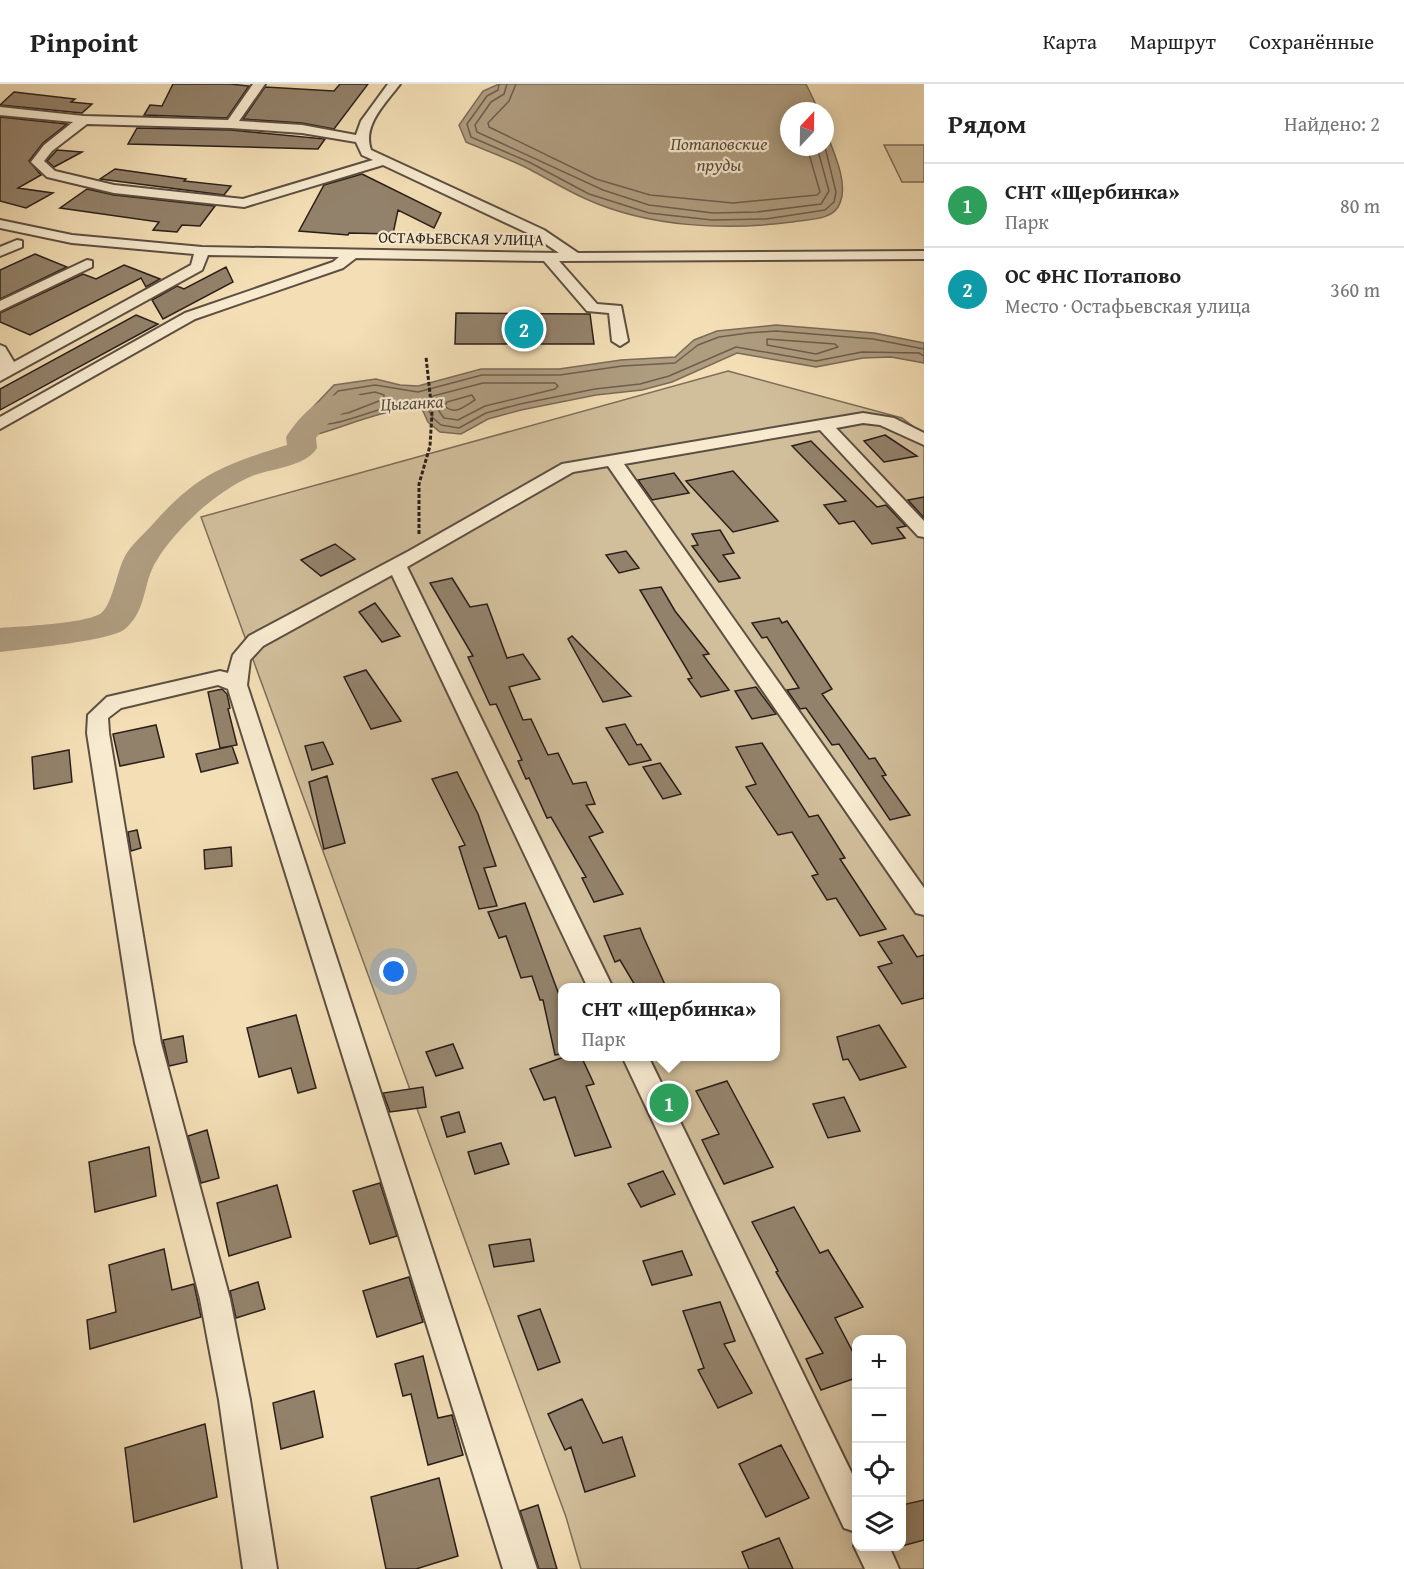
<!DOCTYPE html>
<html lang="ru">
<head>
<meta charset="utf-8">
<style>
  :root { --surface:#fff; --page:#f6f6f6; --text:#222; --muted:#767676; --line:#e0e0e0; --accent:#8f2418 }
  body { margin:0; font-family:"Gentium Book Plus",serif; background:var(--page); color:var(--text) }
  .controls { position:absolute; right:18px; bottom:18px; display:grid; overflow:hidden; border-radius:12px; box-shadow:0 3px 15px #0003 }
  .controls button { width:54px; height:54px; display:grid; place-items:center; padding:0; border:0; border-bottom:2px solid var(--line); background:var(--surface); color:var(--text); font:30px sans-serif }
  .compass { position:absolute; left:780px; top:18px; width:54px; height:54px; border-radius:50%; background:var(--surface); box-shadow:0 3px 15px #0003; rotate:22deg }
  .you { position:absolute; left:394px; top:888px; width:21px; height:21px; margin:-15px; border:4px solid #fff; border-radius:50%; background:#1a73e8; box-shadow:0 0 0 9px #1a73e833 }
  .badge { display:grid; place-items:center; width:39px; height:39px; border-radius:50%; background:var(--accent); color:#fff; font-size:20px; font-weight:700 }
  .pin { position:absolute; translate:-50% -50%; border:3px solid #fff; box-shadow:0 2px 6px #0006 }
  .popup { position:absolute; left:558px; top:899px; width:222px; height:78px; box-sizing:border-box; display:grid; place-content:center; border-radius:12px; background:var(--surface); filter:drop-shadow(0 2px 4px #0005); font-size:20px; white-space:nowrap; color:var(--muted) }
  .popup b { font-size:22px; color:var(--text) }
  .popup::after { content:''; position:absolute; left:50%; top:100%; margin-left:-12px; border:12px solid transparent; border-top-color:var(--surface) }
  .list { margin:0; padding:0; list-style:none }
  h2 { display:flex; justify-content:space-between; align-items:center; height:78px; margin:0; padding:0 24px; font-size:26px }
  h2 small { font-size:20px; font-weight:400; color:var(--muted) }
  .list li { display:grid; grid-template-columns:39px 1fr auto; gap:18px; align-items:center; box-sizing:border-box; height:84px; padding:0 24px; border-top:2px solid var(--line) }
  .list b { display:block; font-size:22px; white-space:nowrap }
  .list p { margin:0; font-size:20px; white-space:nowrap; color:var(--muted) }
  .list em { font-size:20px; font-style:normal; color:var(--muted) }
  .icon { flex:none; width:33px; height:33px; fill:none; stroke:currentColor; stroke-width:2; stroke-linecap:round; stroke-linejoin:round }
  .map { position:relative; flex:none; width:924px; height:1485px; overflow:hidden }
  header { display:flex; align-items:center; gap:36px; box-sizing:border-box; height:84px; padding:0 30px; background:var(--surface); border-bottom:2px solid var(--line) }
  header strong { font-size:28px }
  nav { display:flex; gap:33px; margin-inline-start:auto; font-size:21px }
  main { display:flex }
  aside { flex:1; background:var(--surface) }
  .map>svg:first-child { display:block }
  .green { fill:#d1be9b; stroke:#7e6e5a; stroke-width:1.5; fill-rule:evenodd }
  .water { fill:#af9d80; stroke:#7a6b57; stroke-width:1.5 }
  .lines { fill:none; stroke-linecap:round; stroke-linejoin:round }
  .shore { stroke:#6d5e4d; stroke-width:1.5 }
  .river { fill:#af9d80; fill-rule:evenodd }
  .building { fill:#93826b; stroke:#2b1f1a; stroke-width:1.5 }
  .minor-casing { stroke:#5d4f41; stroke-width:4 }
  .path { stroke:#2b1f1a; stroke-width:3; stroke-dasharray:4 2; stroke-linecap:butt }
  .minor { fill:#f7eacf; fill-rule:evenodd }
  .labels { text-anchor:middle; stroke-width:4.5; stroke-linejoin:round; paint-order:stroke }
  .far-street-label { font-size:16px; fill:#2b1f1a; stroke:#f7eacf }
  .far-water-label { font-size:18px; font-style:italic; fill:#594b3e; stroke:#f7eacf }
</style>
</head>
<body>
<header>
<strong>Pinpoint</strong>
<nav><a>Карта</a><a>Маршрут</a><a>Сохранённые</a></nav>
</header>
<main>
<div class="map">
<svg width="924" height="1485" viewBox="0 0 924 1485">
  <rect width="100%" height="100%" fill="#f3deb5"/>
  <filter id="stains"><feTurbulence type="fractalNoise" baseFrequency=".00333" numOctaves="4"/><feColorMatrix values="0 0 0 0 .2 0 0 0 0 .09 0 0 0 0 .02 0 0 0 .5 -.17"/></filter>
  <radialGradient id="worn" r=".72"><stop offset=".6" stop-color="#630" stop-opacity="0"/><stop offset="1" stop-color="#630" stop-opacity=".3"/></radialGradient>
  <!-- green -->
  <path class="green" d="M884,61h40v37h-22z
    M728,287l174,47 22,17v1134h-343l-15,-52 -365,-1000zM562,904h214v68h-214zM856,1256h46v206h-46z"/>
  <!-- water -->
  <path class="water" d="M499,0h307l13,27h-30v36h36v-18c7,20 24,53 15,74 -6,18 -33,16 -48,19 -67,9 -144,5 -206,-23 -20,-9 -38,-20 -57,-30 -20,-10 -42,-18 -63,-27l-7,-17 24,-34z
    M776,241l98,8 50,10v20l-33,-6 -28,1 -47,9 -79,-14 -65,29 -30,8 -46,5 -75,15 -33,9 -27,15 -21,-2 -12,-10 -6,-13c-29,-4 -74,17 -104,25l-12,-3 -8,-8 36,-38 42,-6 24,6 18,1 63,-17h78l62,-9 54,-3 19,-17 23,-9z"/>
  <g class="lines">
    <!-- shore -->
    <path class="shore" d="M499,0l-1,6 -11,6 -20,28 4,13 58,25 60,32 60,19 63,7 54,-1 59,-9 9,-8 2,-10 -11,-45
      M507,0l-3,10 -13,8 -16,23 2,7 126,58 46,15 64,8 44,-1 64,-8 8,-13 -12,-44
      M516,0l-7,17 -21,22 1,4 107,52 54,16 83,8 84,-8 3,-3 -13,-45
      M767,255l68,5 3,3 -22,7 -49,-9z
      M924,265l-51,-10 -97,-8 -28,2 -29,4 -21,8 -23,18 -53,3 -62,9h-78l-64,17 -43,-7 -37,6 -31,32c31,10 78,-25 118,-19l8,14 8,7 18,3 27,-15 34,-9 75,-15 45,-5 29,-8 67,-29 80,14 46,-9 57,1 5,3
      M483,299h72l3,3 -3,3 -70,17 -27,14 -14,-2 -13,-18 2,-4z
      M375,308l9,3v4l-36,14 -23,3 16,-18z
      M472,311l3,5c-10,6 -20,16 -30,6l2,-4z"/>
    <!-- river -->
    <path class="river" d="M350,308l10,3 5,6 -5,6c-22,6 -29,12 -44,31l1,10c-12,19 -44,20 -65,28 -19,8 -38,22 -53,35 -14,13 -32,32 -42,49 -15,23 -9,49 -32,69 -14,12 -102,20 -125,23v-24c23,-2 81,-4 100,-14 12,-7 17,-44 25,-58 6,-11 18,-21 27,-31 45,-51 71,-60 135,-80l-1,-8c16,-24 34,-42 64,-45z"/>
  </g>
  <!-- building -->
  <path class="building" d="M173,0h57l19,2 -22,32 -83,-3 6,-10 12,1z
    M340,0h28l-34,45 -32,-6 -59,-4 22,-32 69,4z
    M14,8l61,7 -4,3 21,2 -10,9 -82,-8z
    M0,33l67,7 -24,19 -14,18 12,14 -23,13 35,5 -27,15 -26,-7z
    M137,44l94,2 94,9 -7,10 -190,-5z
    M57,66l25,2 -28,15 -7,-6z
    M115,85l71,10 -2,2 47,5 -7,9 -124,-16z
    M362,90l79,39 -7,15 -36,-18 -5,24 -44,-1 -1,2 -49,-4 25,-46z
    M87,105l27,6 101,11 -15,20 -18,-1 -5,7 -24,-2 6,-8 -99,-14z
    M35,170l32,13 -67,32v-29z
    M124,181l36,14 -14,8 -5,-9 -111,57 -30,-13v-9l83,-39 13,5z
    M226,183l7,15 -70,37 -11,-19 25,-14 7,3z
    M456,229l134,1 4,30h-139z
    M136,231l22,9 -158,86v-21z
    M885,351l32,21 -33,6 -20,-21z
    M811,357l66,66 9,-2 20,21 -9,2 8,10 -33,6 -18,-23 -15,3 -15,-19 22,-4 -54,-55z
    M733,387l45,50 -45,11 -47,-51z
    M674,389l15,20 -37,7 -14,-20z
    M924,413v21l-16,-18z
    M720,446l14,23 -11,2 17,23 -21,4 -27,-36 6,-1 -6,-11z
    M335,460l20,15 -34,17 -20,-16z
    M626,467l13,17 -20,5 -13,-18z
    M452,494l18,29 17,-3 20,54 16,-4 17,25 -31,8 14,33 8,-1 17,36 10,-2 15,31 13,-2 9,22 -9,1 17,27 -14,5 34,57 -29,8 -12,-24 4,-1 -35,-60 -4,1 -18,-40 -3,1 -8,-18 4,-1 -26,-56 -6,1 -22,-48 5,-1 -43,-73z
    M661,503l14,24 34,43 -6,1 26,35 -28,7 -13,-18 4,-1 -52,-88z
    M375,519l25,33 -18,6 -23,-30z
    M779,534l3,5 5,-2 45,68 -10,5 47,65 6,-1 11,17 -4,1 28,39 -20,5 -51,-76 -7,1 -26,-37 -6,1 -13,-19 12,-2 -32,-51 -5,1 -10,-15z
    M572,552l59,60 -28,6 -35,-63z
    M366,586l35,51 -30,8 -27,-52z
    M756,603l5,7 15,20 -24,5 -17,-28z
    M222,605l5,5 3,14 -2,1 9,36 -17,3 -12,-56z
    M625,640l12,21 4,-1 10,16 -22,5 -23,-37z
    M156,641l8,32 -44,9 -7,-32z
    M323,658l10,22 -21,6 -7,-24z
    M762,659l47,74 9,-2 27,43 -5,1 46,70 -26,7 -24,-38 -9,2 -15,-24 6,-2 -26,-42 -14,3 -32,-48 10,-3 -20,-37z
    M232,662l6,17 -37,9 -5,-18z
    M69,666l3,32 -38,7 -2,-32z
    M660,679l21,31 -18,5 -20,-32z
    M457,688l21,42 18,52 -12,2 13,38 -18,3 -20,-62 6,-2 -33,-66z
    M327,692l18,67 -21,6 -15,-67z
    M137,746l4,18 -10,3 -3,-19z
    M231,763l1,19 -27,3 -1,-19z
    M525,819l37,100v51l-7,1 -12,-55h-3l-8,-24 -11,2 -15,-42 -7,2 -11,-26z
    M640,844l4,10 22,49h-30l-16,-27 -5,2 -11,-26z
    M903,851l14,22 7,-2v43l-22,6 -24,-37 14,-4 -14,-21z
    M296,931l20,73 -18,5 -7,-25 -32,9 -12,-49z
    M879,941l27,42 -46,13 -12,-21 -5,1 -6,-23z
    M183,952l4,26 -18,4 -6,-26z
    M453,960l10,24 -27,8 -10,-24z
    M567,972h14l13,28 -8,2 25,61 -36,9 -20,-59 -11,3 -14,-31z
    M727,997l46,86 -49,17 -22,-44 17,-6 -23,-43z
    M423,1003l3,20 -36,5 -7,-19z
    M844,1013l16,34 -32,7 -15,-34z
    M459,1028l6,20 -18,5 -6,-20z
    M207,1046l12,48 -18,5 -13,-47z
    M501,1059l8,21 -34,10 -7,-22z
    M149,1063l7,49 -61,16 -6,-50z
    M663,1087l12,23 -34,13 -13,-23z
    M380,1099l17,53 -27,8 -17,-53z
    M277,1101l14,52 -62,19 -12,-53z
    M794,1123l26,46 8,-3 35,57 -28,11 21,40v20l-35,12 -15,-31 17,-6 -47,-81 2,-1 -26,-49z
    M530,1155l4,22 -40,6 -5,-22z
    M164,1165l8,41 22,-6 7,33 -111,32 -3,-29 29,-8 -7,-47z
    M682,1167l10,24 -40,10 -9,-24z
    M409,1193l14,45 -46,15 -14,-46z
    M258,1198l7,27 -29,9 -6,-27z
    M720,1218l15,39 -11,3 28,49 -34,15 -20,-38 6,-2 -21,-57z
    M540,1225l20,53 -22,8 -20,-54z
    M423,1272l15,62 14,-3 11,40 -35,10 -17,-71 -8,2 -8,-32z
    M314,1307l9,46 -42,12 -8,-46z
    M582,1315l21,44 19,-6 13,39 -50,16 -14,-45 -6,3 -17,-36z
    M205,1340l12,73 -83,25 -9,-74z
    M781,1361l28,53 -43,19 -27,-53z
    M439,1394l19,78 -42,13h-30l-15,-72z
    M924,1416v40l-22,6v-41z
    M538,1421l19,64h-18l-19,-58z
    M779,1454l14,31h-44l-7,-17z"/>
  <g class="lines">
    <defs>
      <path id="minor" d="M253,0h12l-26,37 63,4 54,10 5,-14 27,-37h12c-14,19 -38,41 -29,66l173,80 34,23 346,-2v8l-365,2 38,43 24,2 7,35 -8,5 -8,-5 -3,-28 -22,-2 -43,-50 -188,-3 -13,10 -148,51 -195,110v-12l185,-104 148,-51 6,-5 -131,-2 -6,15 -202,111v-36l5,2 9,15 177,-97 3,-11 -122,-11 -72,-15v-8l72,15 130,12 357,6 -25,-17 -151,-71 -139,42 -130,-14 -67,-16 -16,-15 13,-17 29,-23 -73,-7v-8l84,9 144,4zM87,40l144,4 71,5 54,9 6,13 11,5 -130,39 -129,-14 -59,-14 -11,-10 8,-10z
        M17,156l5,1v6l-22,9v-9z
        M87,176l5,1v6l-92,44v-10z
        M863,329l31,5 30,15v12l-44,-20 -17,-2 -27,5 88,93v16l-6,-1 -98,-106 -196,34 300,424v27l-8,-2 -308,-447 -35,6 -166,95 206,421h-25l-196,-413 -129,71 -13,14 -3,25 290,884h-34l-275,-880 -10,-4 -97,23 -13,10 1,15 52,310 69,256 20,101 27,169h-34l-24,-169 -19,-101 -65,-256 -48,-310 1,-18 19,-18 113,-26 8,2 5,-18 16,-19 160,-85 153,-87z
        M622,972h26l208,426v50l-12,-4z
        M856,1457v5h33l10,23h-34l-11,-23z"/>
    </defs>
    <!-- minor casing -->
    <use href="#minor" class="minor-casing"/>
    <!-- path -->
    <path class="path" d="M419,450v-50l11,-38 2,-34 -6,-55"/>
    <!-- minor -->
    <use href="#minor" class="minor"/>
  </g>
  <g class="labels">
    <!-- far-street labels -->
    <g class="far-street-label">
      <text transform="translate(461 154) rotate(1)" y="6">ОСТАФЬЕВСКАЯ УЛИЦА</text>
    </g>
    <!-- far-water labels -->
    <g class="far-water-label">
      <text x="719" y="66">Потаповские<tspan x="719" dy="21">пруды</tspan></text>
      <text transform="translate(412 319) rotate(-3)" y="6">Цыганка</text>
    </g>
  </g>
  <rect width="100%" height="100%" filter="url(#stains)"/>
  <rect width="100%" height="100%" fill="url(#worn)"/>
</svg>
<div class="controls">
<button>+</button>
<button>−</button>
<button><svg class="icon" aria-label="locate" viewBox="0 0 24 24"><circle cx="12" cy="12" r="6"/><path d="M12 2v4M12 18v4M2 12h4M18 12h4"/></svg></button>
<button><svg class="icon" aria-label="layers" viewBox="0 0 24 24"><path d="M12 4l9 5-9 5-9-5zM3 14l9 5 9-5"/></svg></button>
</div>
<svg class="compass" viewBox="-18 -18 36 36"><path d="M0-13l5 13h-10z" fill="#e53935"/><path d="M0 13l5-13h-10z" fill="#767676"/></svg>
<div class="you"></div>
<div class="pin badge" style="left:669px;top:1019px;background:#2e9e5b">1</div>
<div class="popup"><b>СНТ «Щербинка»</b>Парк</div>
<div class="pin badge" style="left:524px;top:245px;background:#0f9aa8">2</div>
</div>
<aside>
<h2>Рядом<small>Найдено: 2</small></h2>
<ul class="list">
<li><span class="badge" style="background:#2e9e5b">1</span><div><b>СНТ «Щербинка»</b><p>Парк</p></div><em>80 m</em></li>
<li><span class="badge" style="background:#0f9aa8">2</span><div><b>ОС ФНС Потапово</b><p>Место · Остафьевская улица</p></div><em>360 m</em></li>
</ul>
</aside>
</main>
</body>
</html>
